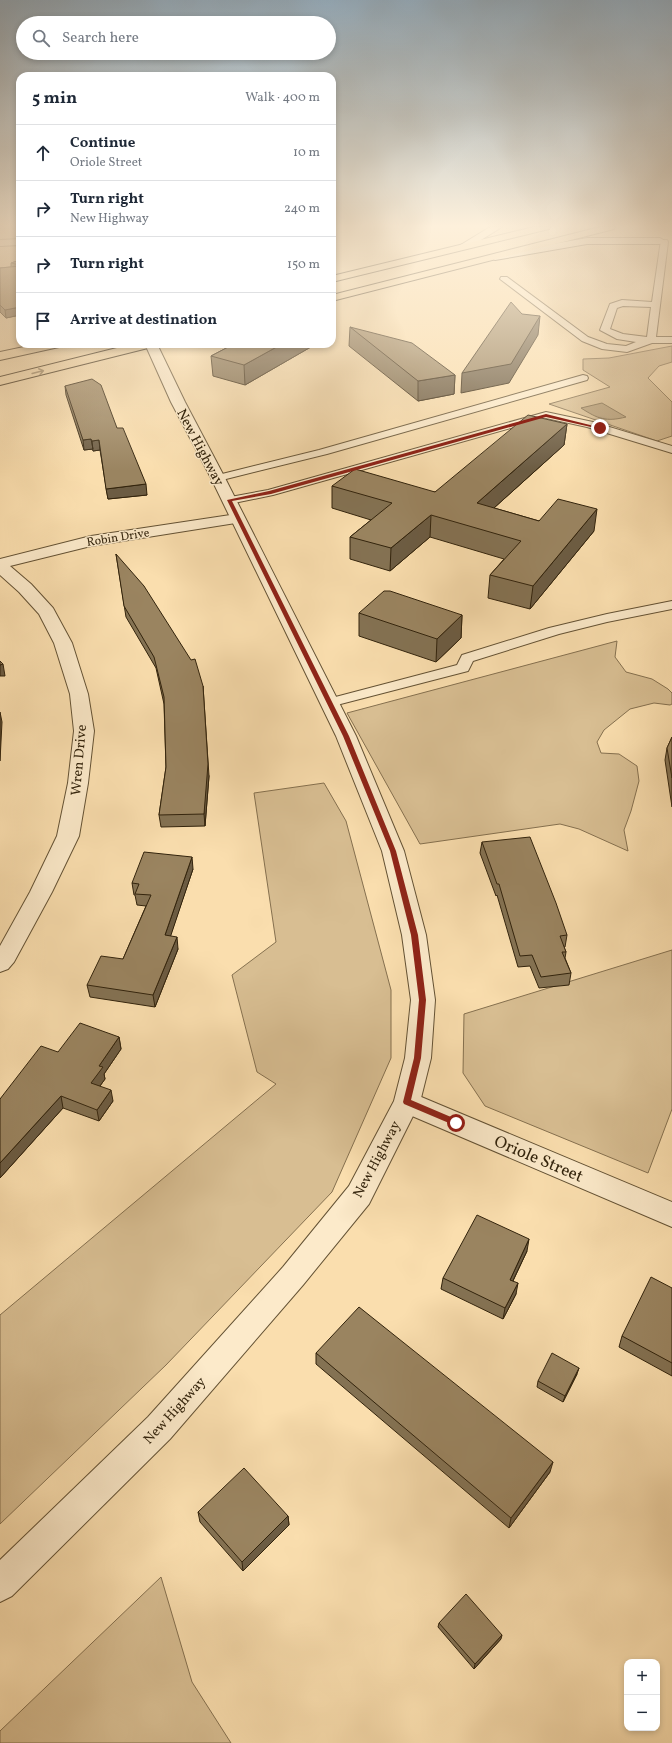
<!DOCTYPE html>
<html lang="en">
<head>
<meta charset="utf-8">
<style>
  :root { --surface:#fff; --page:#f2f2f3; --text:#1f2937; --muted:#747a83; --line:#e0e1e3 }
  body { margin:0; font-family:Vollkorn,serif; background:var(--page); color:var(--text) }
  .controls { position:absolute; right:12px; bottom:12px; display:grid; overflow:hidden; border-radius:8px; box-shadow:0 2px 6px #0003 }
  .controls button { width:36px; height:36px; display:grid; place-items:center; padding:0; border:0; border-bottom:1px solid var(--line); background:var(--surface); color:var(--text); font:20px sans-serif }
  .stop { position:absolute; width:12px; height:12px; margin:-9px; border:3px solid #8f2418; border-radius:50%; background:#fff }
  .stop.end { background:#8f2418; border-color:#fff; box-shadow:0 1px 4px #0008 }
  .list { margin:0; padding:0; list-style:none }
  h2 { display:flex; justify-content:space-between; align-items:center; height:52px; margin:0; padding:0 16px; font-size:17px }
  h2 small { font-size:13px; font-weight:400; color:var(--muted) }
  .list li { display:grid; grid-template-columns:26px 1fr auto; gap:12px; align-items:center; box-sizing:border-box; height:56px; padding:0 16px; border-top:1px solid var(--line) }
  .list b { display:block; font-size:15px; white-space:nowrap }
  .list p { margin:0; font-size:13px; white-space:nowrap; color:var(--muted) }
  .list em { font-size:13px; font-style:normal; color:var(--muted) }
  .icon { flex:none; width:22px; height:22px; fill:none; stroke:currentColor; stroke-width:2; stroke-linecap:round; stroke-linejoin:round }
  .map { position:relative; flex:none; width:672px; height:1743px; overflow:hidden }
  .search { position:absolute; background:var(--surface); box-shadow:0 2px 6px #0003; left:16px; top:16px; width:320px; height:44px; display:flex; align-items:center; gap:10px; box-sizing:border-box; padding:0 14px; border-radius:22px; color:var(--muted); font-size:15px }
  .panel { position:absolute; background:var(--surface); box-shadow:0 2px 6px #0003; left:16px; top:72px; width:320px; height:276px; border-radius:12px }
  .map>svg:first-child { display:block }
  .green { fill:#d8be92; stroke:#85704f }
  .water { fill:#b69e77; stroke:#816d4c }
  .lines { fill:none; stroke-linecap:round; stroke-linejoin:round }
  .service-casing { stroke:#645234; stroke-width:2 }
  .minor-casing { stroke:#645234; stroke-width:2 }
  .tertiary-casing { stroke:#645234; stroke-width:2 }
  .secondary-casing { stroke:#32230c; stroke-width:2 }
  .trunk-casing { stroke:#32230c; stroke-width:2 }
  .service { fill:#fceaca; fill-rule:evenodd }
  .minor { fill:#fceaca; fill-rule:evenodd }
  .tertiary { fill:#fceaca; fill-rule:evenodd }
  .secondary { fill:#fceaca; fill-rule:evenodd }
  .trunk { fill:#fadeae; fill-rule:evenodd }
  .wall { fill:#847253; stroke:#32230c }
  .shaded-wall { fill:#6c5c43; stroke:#32230c }
  .building { fill:#9a8460; stroke:#32230c }
  .oneway { stroke:#96805d }
  .route { fill:#8f2418 }
  .labels { text-anchor:middle; stroke-width:3; stroke-linejoin:round; paint-order:stroke }
  .far-street-label { font-size:12px; fill:#32230c; stroke:#fceaca }
  .street-label { font-size:14px; fill:#32230c; stroke:#fceaca }
  .near-street-label { font-size:17px; fill:#32230c; stroke:#fceaca }
</style>
</head>
<body>
<div class="map">
<svg width="672" height="1743" viewBox="0 0 672 1743">
  <rect width="100%" height="100%" fill="#fadeae"/>
  <filter id="stains"><feTurbulence type="fractalNoise" baseFrequency=".005" numOctaves="4"/><feColorMatrix values="0 0 0 0 .2 0 0 0 0 .09 0 0 0 0 .02 0 0 0 .5 -.17"/></filter>
  <radialGradient id="worn" r=".72"><stop offset=".6" stop-color="#630" stop-opacity="0"/><stop offset="1" stop-color="#630" stop-opacity=".3"/></radialGradient>
  <!-- green -->
  <path class="green" d="M672,346v16l-13,4 -11,12 24,24v34l-15,5 -108,-37 61,-17 -27,-17v-11l26,-1z
    M617,641l-2,16 11,15 26,7 16,10 4,4v11l-2,1 -16,-2 -24,6 -26,21 -7,12 4,11 18,1 18,12 2,15 -8,30 -7,19 4,21 -49,-22 -19,-5 -140,20 -73,-131z
    M324,783l22,38 45,169v68l-59,134 -166,173 -166,159v-209l276,-231 -19,-12 -25,-97 44,-33 -22,-149z
    M672,950v159l-24,64 -163,-67 -22,-33 1,-59z
    M161,1577l31,105 39,61h-231v-12z"/>
  <!-- water -->
  <path class="water" d="M602,403l24,14c-20,5 -28,2 -45,-9z"/>
  <g class="lines">
    <defs>
      <path id="service" d="M661,240h6l1,2 -12,95h16v6h-20l-25,9 -25,-3 -20,-8 -82,-62 1,-2h6l81,60 19,7 19,2 10,-4 -19,-3 -17,-9 10,-26 12,-4 30,2zM623,306l28,1 -4,30 -24,-3 -13,-5 7,-21z
        M583,375l4,1 1,2 -1,2 -260,74 -109,27 -6,-3 2,-2 105,-26z
        M546,412l47,10 79,24v7l-85,-26 -41,-9 -273,77 -44,9 -4,-2 -2,-2 2,-2 43,-8z
        M672,601v8l-65,13 -48,12 -86,27 -5,10 -139,36 -5,-1 -2,-3 2,-3 133,-35 5,-10 87,-27 58,-14z"/>
      <path id="minor" d="M20,239v6l-20,1v-6z
        M237,514l5,2 3,3 -3,3 -151,24 -81,20 21,18 22,24 19,35 16,51 6,37 -6,52 -9,53 -27,56 -38,70 -6,7 -8,3v-26l30,-54 27,-56 11,-53 6,-52 -4,-37 -16,-51 -15,-29 -20,-22 -19,-17v-16l91,-23z
        M407,1091l265,111v25l-274,-117 -4,-8 4,-8z"/>
      <path id="tertiary" d="M145,344h12l28,58 40,76 131,258 48,115 22,84 9,65 -4,58 -11,44 -51,102 -66,81 -133,154 -158,157 -12,6v-42l148,-143 135,-150 66,-81 45,-85 11,-43 6,-58 -9,-65 -20,-84 -46,-115 -125,-258 -40,-76z"/>
      <path id="secondary" d="M490,227h12l-34,21h-8l-1,-2z
        M587,238h73l5,3 -5,3h-73l-92,16 -5,-3 5,-3z"/>
      <path id="trunk" d="M534,227h16l-1,2 -217,53v-6z
        M600,227h15l-1,2 -282,72v-6z
        M38,344h23l-2,3 -59,13v-8z
        M133,344h21l-2,3 -152,38v-8z"/>
    </defs>
    <!-- service casing -->
    <use href="#service" class="service-casing"/>
    <!-- minor casing -->
    <use href="#minor" class="minor-casing"/>
    <!-- tertiary casing -->
    <use href="#tertiary" class="tertiary-casing"/>
    <!-- secondary casing -->
    <use href="#secondary" class="secondary-casing"/>
    <!-- trunk casing -->
    <use href="#trunk" class="trunk-casing"/>
    <!-- service -->
    <use href="#service" class="service"/>
    <!-- minor -->
    <use href="#minor" class="minor"/>
    <!-- tertiary -->
    <use href="#tertiary" class="tertiary"/>
    <!-- secondary -->
    <use href="#secondary" class="secondary"/>
    <!-- trunk -->
    <use href="#trunk" class="trunk"/>
  </g>
  <!-- wall -->
  <path class="wall" d="M20,260v55l-14,3 -6,-6v-44l11,-1v-4z
    M350,327l105,48 -1,19 -36,7 -69,-55z
    M234,344h82l-71,41 -32,-9 -2,-20z
    M65,386l52,42 30,67 -39,4 -8,-49 -7,1v-2l-9,1 -18,-55z
    M567,424l-3,21 -70,63 45,13 55,10 -64,78 -42,-11 2,-23 14,-16 -74,-22 -40,34 -40,-12v-22l21,-17 -39,-12v-22l103,6z
    M116,554l93,222 -4,50 -44,1 -2,-12 7,-48 -2,-63 -8,-36 -30,-51z
    M359,613l103,2 -1,23 -25,24 -77,-26z
    M672,737v70l-7,-47 2,-12z
    M482,842l85,93 -2,12h-1l2,5 -1,6 6,15 -2,12 -30,3 -9,-22 -12,1 -21,-72 -1,1 -16,-43z
    M193,869l-23,67 8,13 -23,58 -65,-10 -3,-12 36,-26 23,-53 -9,-1 -2,-10h-1l-2,-12z
    M119,1037l2,12 -17,25 1,5 -5,7 13,15 -14,20 -36,-13 -63,70v-79l58,-47z
    M527,1251l-14,30 3,13 -13,25 -62,-30 2,-11z
    M672,1288v88l-53,-29 3,-11z
    M316,1353l234,119 -41,56 -193,-164z
    M577,1374l-14,28 -26,-15 1,-6z
    M198,1512l90,4 1,9 -46,46 -43,-49z
    M439,1623l62,16 -27,30 -36,-42z"/>
  <!-- shaded-wall -->
  <path class="shaded-wall" d="M20,307v8l-14,3 -1,-8z
    M540,316l-2,19 -29,48 -48,10 1,-20z
    M282,344h34l-71,41 -1,-20z
    M455,375l-1,19 -36,7v-20z
    M567,424l-3,21 -89,80 2,-22z
    M91,439l2,10 -9,1 -1,-10z
    M99,440l1,10 -7,1 -1,-10z
    M146,484l1,11 -39,4 -2,-10z
    M597,509l-3,22 -64,78 3,-23z
    M431,515l-1,22 -40,34 1,-23z
    M462,615l-1,23 -25,24 1,-23z
    M3,664l2,12h-5v-11z
    M203,686l6,90 -4,50 -1,-12z
    M0,712l2,10 -2,39z
    M192,857l1,12 -26,78 -2,-12z
    M177,937l1,12 -23,58 -2,-12z
    M119,1037l2,12 -17,25 1,5 -11,15 -3,-11 8,-17z
    M111,1090l2,11 -14,20 -2,-11z
    M61,1096l2,12 -63,70v-15z
    M529,1239l-2,12 -19,40 2,-11z
    M518,1283l-2,11 -13,25 2,-11z
    M579,1368l-2,6 -14,28 2,-6z
    M553,1462l-3,10 -41,56 2,-10z
    M288,1516l1,9 -46,46 -1,-9z
    M502,1635l-1,4 -27,30 1,-5z"/>
  <!-- building -->
  <path class="building" d="M20,260v5l-9,-2z
    M20,266v41l-15,3 -5,-5v-37z
    M511,302l11,12 18,2 -29,48 -49,9z
    M350,327l62,16 43,32 -37,6z
    M234,344h48l-38,21 -33,-9z
    M92,379l9,6 16,43h6l23,56 -40,5 -7,-49 -7,1 -1,-2 -8,1 -18,-54z
    M528,415l39,9 -90,79 62,18 19,-22 39,10 -64,77 -43,-11 31,-34 -90,-26 -40,33 -41,-11 42,-34 -60,-17 23,-17 80,23z
    M116,554l28,32 47,74 4,-1 8,27 5,78 -4,50 -45,1 7,-48 -2,-70 -10,-40 -30,-51z
    M384,591h6l72,24 -25,24 -78,-26z
    M0,661l3,3 -3,1z
    M672,737v41l-5,-30z
    M530,837l26,66 11,32 -7,1 6,16h-4l9,21 -30,4 -9,-22 -12,1 -21,-72h-2l-15,-42z
    M144,852l48,5 -27,78 12,2 -24,58 -66,-10 14,-29 22,3 28,-64 -16,-1 4,-10 -7,-1z
    M80,1023l39,14 -20,29 4,1 -12,16 20,7 -14,20 -36,-14 -61,67v-64l41,-53 17,6z
    M477,1215l52,24 -19,41 8,3 -13,25 -62,-30z
    M651,1277l21,11v75l-50,-27z
    M359,1307l194,155 -42,56 -195,-165z
    M552,1353l27,15 -14,28 -27,-15z
    M244,1468l44,48 -46,46 -44,-50z
    M466,1594l36,41 -27,29 -36,-41z"/>
  <!-- one-way arrows -->
  <defs><path id="oneway-shaft" d="M-6 0H5M1.5-3L5.5 0L1.5 3" fill="none" stroke-width="1.6" stroke-linecap="round" stroke-linejoin="round"/></defs>
  <use class="oneway" href="#oneway-shaft" transform="translate(38 372) rotate(-14)"/>
  <!-- sky -->
  <linearGradient id="sky" x2="0" y2="1"><stop stop-color="#94abbb"/><stop offset="0.48" stop-color="#fdf0db"/><stop offset="1" stop-color="#fdf0db" stop-opacity="0"/></linearGradient>
  <rect width="672" height="471" fill="url(#sky)"/>
  <!-- route -->
  <path class="route" d="M546,414l56,14 -2,1 -54,-12 -275,77 -39,7 117,235 47,115 22,84 8,65 -5,58 -10,42 47,20 2,3 -4,3 -52,-22 -1,-2 11,-44 5,-58 -8,-65 -21,-84 -47,-115 -116,-236 42,-9z"/>
  <g class="labels">
    <!-- far-street labels -->
    <g class="far-street-label">
      <text transform="translate(118 537) rotate(-9)" y="4">Robin Drive</text>
    </g>
    <!-- street labels -->
    <g class="street-label">
      <text transform="translate(201 447) rotate(62)" y="5">New Highway</text>
      <text transform="translate(78 760) rotate(-85)" y="5">Wren Drive</text>
      <text transform="translate(376 1159) rotate(-62)" y="5">New Highway</text>
      <text transform="translate(174 1410) rotate(-48)" y="5">New Highway</text>
    </g>
    <!-- near-street labels -->
    <g class="near-street-label">
      <text transform="translate(539 1158) rotate(23)" y="6">Oriole Street</text>
    </g>
  </g>
  <rect width="100%" height="100%" filter="url(#stains)"/>
  <rect width="100%" height="100%" fill="url(#worn)"/>
</svg>
<div class="controls">
<button>+</button>
<button>−</button>
</div>
<div class="stop" style="left:456px;top:1123px"></div>
<div class="stop end" style="left:600px;top:428px"></div>
<div class="search"><svg class="icon" aria-label="search" viewBox="0 0 24 24"><circle cx="10" cy="10" r="6"/><path d="M15 15l6 6"/></svg>Search here</div>
<section class="panel">
<h2>5 min<small>Walk · 400 m</small></h2>
<ul class="list">
<li><svg class="icon" aria-label="ahead" viewBox="0 0 24 24"><path d="M12 20V5M6 11l6-6 6 6"/></svg><div><b>Continue</b><p>Oriole Street</p></div><em>10 m</em></li>
<li><svg class="icon" aria-label="right" viewBox="0 0 24 24"><path d="M7 20v-9h11M14 6l5 5-5 5"/></svg><div><b>Turn right</b><p>New Highway</p></div><em>240 m</em></li>
<li><svg class="icon" aria-label="right" viewBox="0 0 24 24"><path d="M7 20v-9h11M14 6l5 5-5 5"/></svg><div><b>Turn right</b></div><em>150 m</em></li>
<li><svg class="icon" aria-label="arrive" viewBox="0 0 24 24"><path d="M6 21V4h12l-3 4 3 4H6"/></svg><div><b>Arrive at destination</b></div></li>
</ul>
</section>
</div>
</body>
</html>
